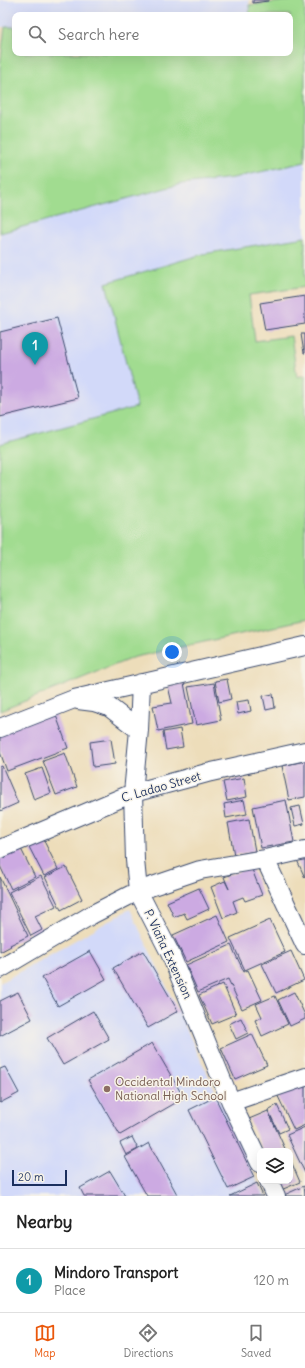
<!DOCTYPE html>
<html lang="en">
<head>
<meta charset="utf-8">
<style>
  :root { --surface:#fff; --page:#f6f6f6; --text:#222; --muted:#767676; --line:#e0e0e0; --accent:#ea580c }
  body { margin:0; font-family:Delius,sans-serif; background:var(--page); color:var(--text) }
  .controls { position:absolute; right:12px; bottom:12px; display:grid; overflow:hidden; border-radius:8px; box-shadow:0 4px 16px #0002 }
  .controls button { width:36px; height:36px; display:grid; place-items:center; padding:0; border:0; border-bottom:1px solid var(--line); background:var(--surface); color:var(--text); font:20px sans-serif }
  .scale { position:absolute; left:12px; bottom:10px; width:55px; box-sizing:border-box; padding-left:4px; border:2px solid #1b2f5e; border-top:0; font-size:11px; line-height:14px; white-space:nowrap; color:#1b2f5e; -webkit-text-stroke:3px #f7f3e8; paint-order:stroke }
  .you { position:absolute; left:172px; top:652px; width:14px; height:14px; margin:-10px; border:3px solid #fff; border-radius:50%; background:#1a73e8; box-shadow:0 0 0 6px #1a73e833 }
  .badge { display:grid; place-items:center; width:26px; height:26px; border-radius:50%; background:var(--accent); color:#fff; font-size:13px; font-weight:700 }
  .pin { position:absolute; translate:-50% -33px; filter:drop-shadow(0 1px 2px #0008) }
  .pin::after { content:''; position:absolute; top:21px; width:14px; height:12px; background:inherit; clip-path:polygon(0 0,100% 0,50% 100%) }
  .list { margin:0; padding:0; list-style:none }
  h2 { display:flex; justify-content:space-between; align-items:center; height:52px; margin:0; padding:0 16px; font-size:17px }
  h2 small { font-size:13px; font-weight:400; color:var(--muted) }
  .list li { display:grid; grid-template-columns:26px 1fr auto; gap:12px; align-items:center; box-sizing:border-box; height:64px; padding:0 16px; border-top:1px solid var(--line) }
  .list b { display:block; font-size:15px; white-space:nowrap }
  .list p { margin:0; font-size:13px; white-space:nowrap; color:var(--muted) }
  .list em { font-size:13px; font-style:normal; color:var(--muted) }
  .icon { flex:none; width:22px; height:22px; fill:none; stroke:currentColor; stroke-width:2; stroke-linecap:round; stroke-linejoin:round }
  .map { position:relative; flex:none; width:305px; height:1196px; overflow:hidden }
  .search { position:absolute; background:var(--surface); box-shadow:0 4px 16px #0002; left:12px; right:12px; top:12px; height:44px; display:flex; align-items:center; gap:10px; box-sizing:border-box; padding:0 14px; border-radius:8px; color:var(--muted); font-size:15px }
  .sheet { height:116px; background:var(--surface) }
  nav { display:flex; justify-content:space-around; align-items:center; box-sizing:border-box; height:56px; border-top:1px solid var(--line); background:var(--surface); font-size:11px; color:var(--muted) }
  nav a { display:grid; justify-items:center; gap:2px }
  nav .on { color:var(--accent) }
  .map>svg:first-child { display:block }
  .built { fill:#d2d9f9 }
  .green { fill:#a1dc90; stroke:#5e8677 }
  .building { fill:#ccaae2 }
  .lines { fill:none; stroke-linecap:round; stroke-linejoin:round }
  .minor-casing { stroke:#3a496c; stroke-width:20 }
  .minor { stroke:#fff; stroke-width:18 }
  .education-dot { fill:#8d6e63; stroke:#f7f3e8; stroke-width:1.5 }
  .labels { text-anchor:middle; stroke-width:3; stroke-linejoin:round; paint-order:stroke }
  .street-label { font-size:12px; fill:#1b2f5e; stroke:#f7f3e8 }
  .education-label { font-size:12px; fill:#785e54; stroke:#f7f3e8; text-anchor:start }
</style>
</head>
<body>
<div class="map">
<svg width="305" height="1196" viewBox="0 0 305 1196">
  <rect width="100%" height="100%" fill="#f7f3e8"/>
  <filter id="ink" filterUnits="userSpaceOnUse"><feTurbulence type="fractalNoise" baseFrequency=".025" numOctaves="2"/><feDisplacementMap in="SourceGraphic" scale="8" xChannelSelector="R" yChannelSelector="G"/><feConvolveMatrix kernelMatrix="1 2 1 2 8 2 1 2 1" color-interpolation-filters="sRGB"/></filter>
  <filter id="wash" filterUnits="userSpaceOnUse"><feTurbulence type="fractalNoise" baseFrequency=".012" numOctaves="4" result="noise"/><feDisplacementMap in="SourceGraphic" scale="16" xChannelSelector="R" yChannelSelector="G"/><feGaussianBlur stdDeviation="0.9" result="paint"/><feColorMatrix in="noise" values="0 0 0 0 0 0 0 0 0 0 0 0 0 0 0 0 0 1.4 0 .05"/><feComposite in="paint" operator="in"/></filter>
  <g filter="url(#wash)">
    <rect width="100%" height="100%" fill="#edddba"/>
    <!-- built -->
    <path class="built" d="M0,0h249l1,15h-235v12h-15z
      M305,162v75l-102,17 -97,29 31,124 -137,37v-211l181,-49 52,-6z
      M130,909l135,287h-265v-213z"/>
    <!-- green -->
    <path class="green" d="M297,0h8v162l-72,16 -52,6 -181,49v-166l5,-40h10v26h275v-38h-40l-1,-10z
      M305,237v50l-56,8 6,46 36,-5 6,41 8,-2v245l-170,37 -135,54v-267l137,-37 -31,-124 97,-29z"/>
    <g id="blocks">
      <!-- building -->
      <path class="building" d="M253,0h15v1l-15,2z
        M305,296v28l-40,6 -5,-27z
        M57,318l21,80 -78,19v-85z
        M301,334h4v19h-1z
        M227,679l4,20 -12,3 -4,-21z
        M184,683l8,41 -34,7 -5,-25 19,-3 -4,-17z
        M214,683l7,37 -25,5 -8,-38z
        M273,694l2,14 -9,2 -3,-14z
        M249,700l2,11 -13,3 -2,-12z
        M54,710l14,38 -61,23 -7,-19v-21z
        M180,729l3,18 -17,3 -3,-18z
        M111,739l4,25 -22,3 -3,-25z
        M65,753l12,34 -21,8 -13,-34z
        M305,761v36l-16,3 -7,-34z
        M2,766l16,37 -18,8v-44z
        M42,768l9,25 -17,7 -9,-26z
        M244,778l3,19 -20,4 -4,-19z
        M244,800l3,14 -21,4 -2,-14z
        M286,800l8,42 -33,6 -8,-41z
        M300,806l4,18 -9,2 -4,-18z
        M249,819l6,32 -21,4 -6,-32z
        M41,835l17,34 -14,7 -17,-33z
        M18,843l17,34 -24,12 -11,-23v-14z
        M305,858v20l-8,-18z
        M66,867l16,32 -21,11 -16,-33z
        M251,867l11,28 -17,6 -2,-4 -10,4 4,11 -14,6 -12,-31 14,-6 4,8 -5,-12z
        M41,876l15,30 -21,10 7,14 -11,6 -22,-44z
        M0,877l28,59 -18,9 1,1 -11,6z
        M199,888l10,21 -22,10 -3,-6 -10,4 -7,-15z
        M217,915l12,27 -43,20 -13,-27z
        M270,920l15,32 -40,18 -15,-32z
        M231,945l13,27 4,-2 14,30 -20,9 -14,-30 -30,13 -12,-27z
        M90,951l16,28 -48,27 -16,-28z
        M143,951l35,60 -30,17 -35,-60z
        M291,951l13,29 -28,13 -14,-29z
        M223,984l13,30 -24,10 -13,-29z
        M18,992l14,27 -32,17v-35z
        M294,992l11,23v4l-15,7 -12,-26z
        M275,996l13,28 -26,12 -7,-16 7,-3 -6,-13z
        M93,1011l16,28 -46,26 -16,-27z
        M241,1018l7,15 -12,6 -7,-15z
        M252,1034l15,31 -32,14 -14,-31z
        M152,1043l32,55 -64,37 -32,-55z
        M5,1067l14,26 -19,10v-34z
        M305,1080v45l-11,5 -19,-40z
        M215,1097l39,80 -26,12 -39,-79z
        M277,1105l11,24 -9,4 -11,-23z
        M268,1111l18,40h-23l-14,-32z
        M305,1127v46l-18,-38z
        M132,1137l6,12 -12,6 -6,-12z
        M149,1143l29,53h-31l-22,-39z
        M290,1159l10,23 -19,8 -4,-9h13z
        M110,1171l15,25h-41l-4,-8z
        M257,1183l6,13h-33z
        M304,1186l1,10h-23z"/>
    </g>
  </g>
  <g filter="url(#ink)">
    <use href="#blocks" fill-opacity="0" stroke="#3a496c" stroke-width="1"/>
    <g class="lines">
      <defs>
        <path id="minor" d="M141,683l-2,47 -6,63 2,67 3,31 32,62 61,149 29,61
          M78,700l16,2 15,5 30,23
          M0,728l74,-29 231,-53
          M0,849l133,-56 74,-20 98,-22
          M265,859l40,86
          M0,969l93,-55 45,-23 62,-21 65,-11 40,-9
          M231,1102l74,-25
          M269,1181l7,15"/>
      </defs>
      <!-- minor casing -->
      <use href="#minor" class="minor-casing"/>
      <!-- minor -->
      <use href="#minor" class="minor"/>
    </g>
  </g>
  <!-- markers -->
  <circle class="education-dot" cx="107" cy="1089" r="4"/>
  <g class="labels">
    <!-- street labels -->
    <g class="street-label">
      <text transform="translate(161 787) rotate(-16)" y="4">C. Ladao Street</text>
      <text transform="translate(168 954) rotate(65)" y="4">P. Viaña Extension</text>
    </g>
    <!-- education labels -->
    <g class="education-label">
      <text x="115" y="1086">Occidental Mindoro<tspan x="115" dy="14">National High School</tspan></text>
    </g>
  </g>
</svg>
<div class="controls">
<button><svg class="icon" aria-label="layers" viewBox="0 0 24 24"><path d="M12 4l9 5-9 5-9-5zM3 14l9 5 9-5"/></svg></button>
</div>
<div class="scale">20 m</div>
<div class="you"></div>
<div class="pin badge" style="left:35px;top:365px;background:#0f9aa8">1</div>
<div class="search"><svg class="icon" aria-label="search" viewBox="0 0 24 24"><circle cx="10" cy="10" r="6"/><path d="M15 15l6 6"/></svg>Search here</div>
</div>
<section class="sheet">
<h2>Nearby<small></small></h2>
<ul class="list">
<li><span class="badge" style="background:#0f9aa8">1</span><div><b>Mindoro Transport</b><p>Place</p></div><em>120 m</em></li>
</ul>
</section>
<nav>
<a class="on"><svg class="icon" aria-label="map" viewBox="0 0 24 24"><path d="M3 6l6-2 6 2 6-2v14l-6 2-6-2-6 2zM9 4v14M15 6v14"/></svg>Map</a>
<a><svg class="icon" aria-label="directions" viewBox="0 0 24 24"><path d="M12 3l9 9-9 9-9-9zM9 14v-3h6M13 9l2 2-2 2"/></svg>Directions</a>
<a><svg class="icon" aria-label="saved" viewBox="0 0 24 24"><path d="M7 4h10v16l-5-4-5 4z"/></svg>Saved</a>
</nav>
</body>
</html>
